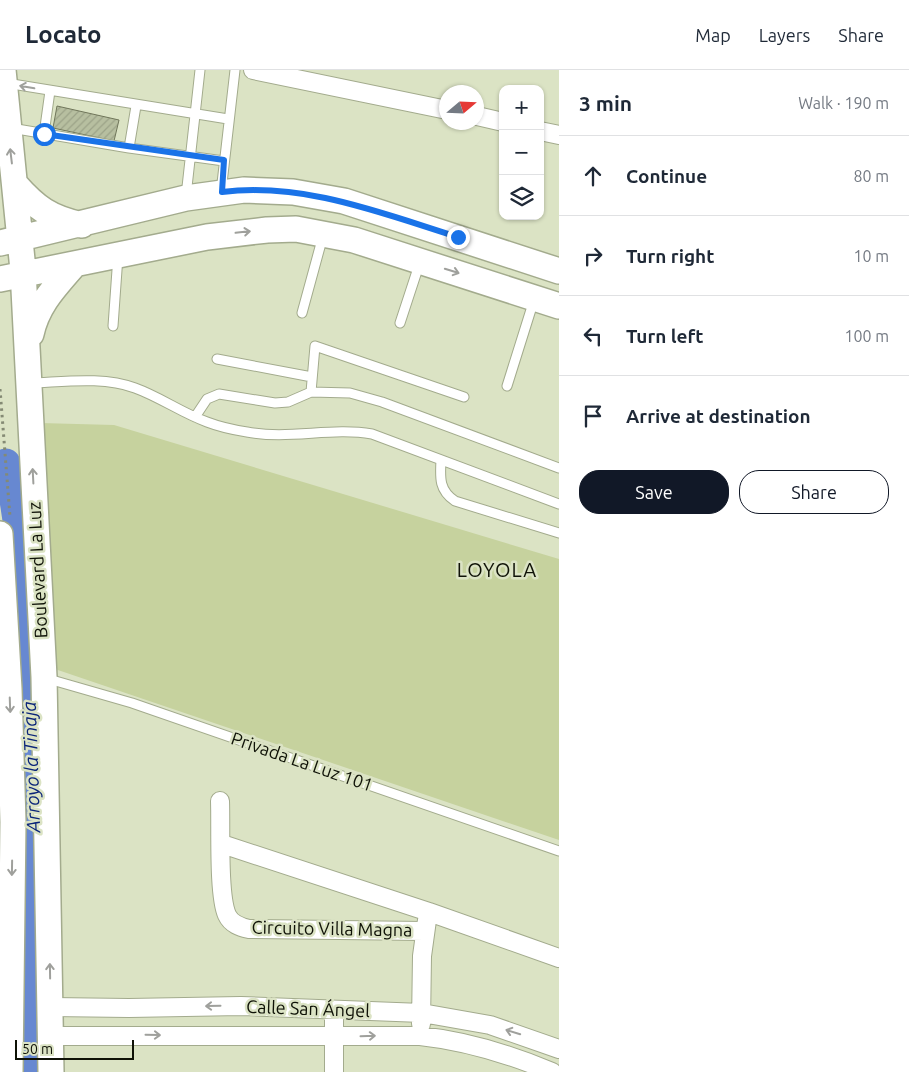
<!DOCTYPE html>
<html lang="en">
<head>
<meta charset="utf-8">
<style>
  :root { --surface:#fff; --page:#f6f6f7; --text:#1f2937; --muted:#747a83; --line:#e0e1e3; --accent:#111827 }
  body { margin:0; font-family:Ubuntu,sans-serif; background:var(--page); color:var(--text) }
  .controls { position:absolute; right:15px; top:15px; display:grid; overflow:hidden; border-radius:10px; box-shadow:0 1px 4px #0004 }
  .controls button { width:45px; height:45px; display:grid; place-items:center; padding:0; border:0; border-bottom:1px solid var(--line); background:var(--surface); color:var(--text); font:25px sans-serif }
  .compass { position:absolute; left:439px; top:15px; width:45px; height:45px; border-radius:50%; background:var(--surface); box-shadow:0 1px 4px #0004; rotate:71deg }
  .scale { position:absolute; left:15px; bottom:12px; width:119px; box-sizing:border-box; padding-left:5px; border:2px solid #0f1207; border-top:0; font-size:14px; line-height:18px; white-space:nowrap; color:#0f1207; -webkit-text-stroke:4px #dbe3c4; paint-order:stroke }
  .stop { position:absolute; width:15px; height:15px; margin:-11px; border:4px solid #1a73e8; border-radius:50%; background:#fff }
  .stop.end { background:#1a73e8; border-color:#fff; box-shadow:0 1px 5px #0008 }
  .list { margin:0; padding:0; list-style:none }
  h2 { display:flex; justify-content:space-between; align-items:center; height:65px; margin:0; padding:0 20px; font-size:21px }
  h2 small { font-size:16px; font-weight:400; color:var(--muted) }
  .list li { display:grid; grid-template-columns:32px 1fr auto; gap:15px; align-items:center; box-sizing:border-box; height:80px; padding:0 20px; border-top:1px solid var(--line) }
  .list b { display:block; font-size:19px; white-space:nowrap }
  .list em { font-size:16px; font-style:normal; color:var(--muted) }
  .actions { display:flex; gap:10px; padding:15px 20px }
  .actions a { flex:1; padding:11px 0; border:1px solid var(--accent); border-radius:20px; text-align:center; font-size:18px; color:var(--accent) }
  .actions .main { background:var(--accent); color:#fff }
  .icon { flex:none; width:28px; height:28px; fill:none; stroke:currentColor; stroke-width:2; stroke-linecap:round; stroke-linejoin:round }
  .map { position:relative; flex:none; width:559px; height:1002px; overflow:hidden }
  header { display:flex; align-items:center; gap:30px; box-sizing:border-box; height:70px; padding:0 25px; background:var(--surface); border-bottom:1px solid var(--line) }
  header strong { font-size:24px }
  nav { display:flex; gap:28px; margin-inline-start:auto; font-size:18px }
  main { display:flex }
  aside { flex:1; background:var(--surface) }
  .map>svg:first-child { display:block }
  .grass { fill:#c6d29e }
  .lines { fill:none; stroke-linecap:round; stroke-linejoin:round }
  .river { stroke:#6788d1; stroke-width:29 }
  .building { fill:url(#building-hatch); stroke:#70765a }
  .lane-casing { stroke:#a3ab8d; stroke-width:11 }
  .street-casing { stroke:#a3ab8d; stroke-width:20 }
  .secondary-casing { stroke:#a3ab8d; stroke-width:28 }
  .path { stroke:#848a74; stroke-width:3; stroke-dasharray:2.5 4; stroke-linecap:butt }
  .lane { stroke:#fff; stroke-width:9 }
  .street { stroke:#fff; stroke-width:18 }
  .secondary { stroke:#fff; stroke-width:25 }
  .oneway { stroke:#9fa09c }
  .route { stroke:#1a73e8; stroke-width:6 }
  .labels { text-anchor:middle; stroke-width:5; stroke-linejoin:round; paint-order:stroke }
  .street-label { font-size:18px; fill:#0f1207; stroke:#dbe3c4 }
  .water-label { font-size:19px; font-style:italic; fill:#0a2479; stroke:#dbe3c4 }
  .quarter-label { font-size:20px; letter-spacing:1px; fill:#0f1207; stroke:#dbe3c4 }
</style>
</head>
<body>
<header>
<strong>Locato</strong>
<nav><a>Map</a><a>Layers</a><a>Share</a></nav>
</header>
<main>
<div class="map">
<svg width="559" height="1002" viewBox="0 0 559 1002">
  <defs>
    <pattern id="building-hatch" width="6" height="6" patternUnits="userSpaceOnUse" patternTransform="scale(1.25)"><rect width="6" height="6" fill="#b7bfa0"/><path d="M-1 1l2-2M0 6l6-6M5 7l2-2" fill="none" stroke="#9ca388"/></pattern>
  </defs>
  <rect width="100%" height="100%" fill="#dbe3c4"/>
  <!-- grass -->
  <path class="grass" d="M40,353l74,2 445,134v281l-507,-172z"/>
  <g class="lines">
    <!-- river -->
    <path class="river" d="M6,393c17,66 18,135 22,203 6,135 5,271 3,406"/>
  </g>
  <!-- building -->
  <path class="building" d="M57,36l62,14 -5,21 -61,-13z"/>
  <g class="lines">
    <defs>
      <path id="lane" d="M6,13l222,36
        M11,58l118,20 95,13
        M44,64l6,-43
        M129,78l7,-42
        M221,122l14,-122
        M186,126l14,-126
        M302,243l21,-77
        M400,253l20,-61
        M113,256l5,-70
        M217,289l95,18
        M29,313c34,-1 74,-7 106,5 25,9 47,25 72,34 13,5 27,8 40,10 42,8 84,-5 125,2l187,70
        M507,316l27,-86
        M311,322l4,-46 149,51
        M195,347l12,-18 12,-5 56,9 13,-1 23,-10 39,1 32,9 177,66
        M441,390c-1,18 -2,30 14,41l104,32
        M45,608l87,25 427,148"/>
      <path id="street" d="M253,0l194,40
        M477,46l26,6
        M540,61l19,4
        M220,731c1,26 -2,94 7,114 4,9 13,12 22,14l175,2
        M222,774l207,68 130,46
        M51,937l78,1 112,-2 181,7 68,12 69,24
        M334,940v62
        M421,954l1,-68 5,-36
        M51,966h369c47,5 89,18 132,36"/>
      <path id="secondary" d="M3,0l20,200 21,407 7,395
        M15,114c21,24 35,34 67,41
        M0,173l186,-45 58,-8 49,2 51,9 215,70
        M0,209l207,-42 60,-7 29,-1 58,11 205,66
        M31,264c6,-29 24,-47 43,-69
        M0,464l9,155 4,133 -3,250"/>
    </defs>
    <!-- lane casing -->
    <use href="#lane" class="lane-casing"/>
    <!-- street casing -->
    <use href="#street" class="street-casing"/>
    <!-- secondary casing -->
    <use href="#secondary" class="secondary-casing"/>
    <!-- path -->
    <path class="path" d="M0,319l10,128"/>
    <!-- lane -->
    <use href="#lane" class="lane"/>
    <!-- street -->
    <use href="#street" class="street"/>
    <!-- secondary -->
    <use href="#secondary" class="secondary"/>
  </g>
  <!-- one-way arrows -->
  <defs><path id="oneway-shaft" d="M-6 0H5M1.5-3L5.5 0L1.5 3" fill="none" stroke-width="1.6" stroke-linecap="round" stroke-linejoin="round" transform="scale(1.25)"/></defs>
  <g class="oneway">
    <use href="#oneway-shaft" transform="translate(27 17) rotate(-170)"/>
    <use href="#oneway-shaft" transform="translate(11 86) rotate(-97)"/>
    <use href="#oneway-shaft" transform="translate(243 162) rotate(-6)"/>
    <use href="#oneway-shaft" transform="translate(452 201) rotate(17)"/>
    <use href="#oneway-shaft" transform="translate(33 406) rotate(-93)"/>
    <use href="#oneway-shaft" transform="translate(10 635) rotate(88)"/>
    <use href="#oneway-shaft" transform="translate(12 798) rotate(91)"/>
    <use href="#oneway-shaft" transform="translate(50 901) rotate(-91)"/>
    <use href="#oneway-shaft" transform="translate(213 936) rotate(179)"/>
    <use href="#oneway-shaft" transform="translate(513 962) rotate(-163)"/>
    <use href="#oneway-shaft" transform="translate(153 965) rotate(1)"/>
    <use href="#oneway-shaft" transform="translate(368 966) rotate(-2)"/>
  </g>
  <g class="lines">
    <!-- route -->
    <path class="route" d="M44,64l180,26 -2,32c82,-10 159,21 236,45"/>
  </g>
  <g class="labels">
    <!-- street labels -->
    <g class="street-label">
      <text transform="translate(38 500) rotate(-93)" y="6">Boulevard La Luz</text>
      <text transform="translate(302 692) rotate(19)" y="6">Privada La Luz 101</text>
      <text transform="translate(332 859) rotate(1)" y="6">Circuito Villa Magna</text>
      <text transform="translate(308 939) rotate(2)" y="6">Calle San Ángel</text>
    </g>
    <!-- water labels -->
    <g class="water-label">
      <text transform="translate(31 697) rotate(-92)" y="7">Arroyo la Tinaja</text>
    </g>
    <!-- quarter labels -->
    <g class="quarter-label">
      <text x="497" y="507">LOYOLA</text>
    </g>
  </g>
</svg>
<div class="controls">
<button>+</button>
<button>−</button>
<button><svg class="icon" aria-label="layers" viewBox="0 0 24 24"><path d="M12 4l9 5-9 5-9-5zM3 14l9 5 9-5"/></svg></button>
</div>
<svg class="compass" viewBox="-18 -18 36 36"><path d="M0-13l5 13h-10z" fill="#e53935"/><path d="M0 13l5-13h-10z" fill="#747a83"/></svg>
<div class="scale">50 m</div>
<div class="stop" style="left:44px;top:64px"></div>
<div class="stop end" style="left:458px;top:167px"></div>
</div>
<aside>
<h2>3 min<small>Walk · 190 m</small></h2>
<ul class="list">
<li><svg class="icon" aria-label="ahead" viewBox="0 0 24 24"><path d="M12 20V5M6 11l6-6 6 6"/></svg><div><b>Continue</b></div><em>80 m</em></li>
<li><svg class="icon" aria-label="right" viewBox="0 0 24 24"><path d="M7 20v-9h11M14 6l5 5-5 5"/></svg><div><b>Turn right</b></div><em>10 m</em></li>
<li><svg class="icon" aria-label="left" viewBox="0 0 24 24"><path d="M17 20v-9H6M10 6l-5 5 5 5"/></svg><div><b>Turn left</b></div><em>100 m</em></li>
<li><svg class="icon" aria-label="arrive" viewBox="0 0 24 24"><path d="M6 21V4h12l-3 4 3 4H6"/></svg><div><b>Arrive at destination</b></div></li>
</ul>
<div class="actions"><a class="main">Save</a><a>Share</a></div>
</aside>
</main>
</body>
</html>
